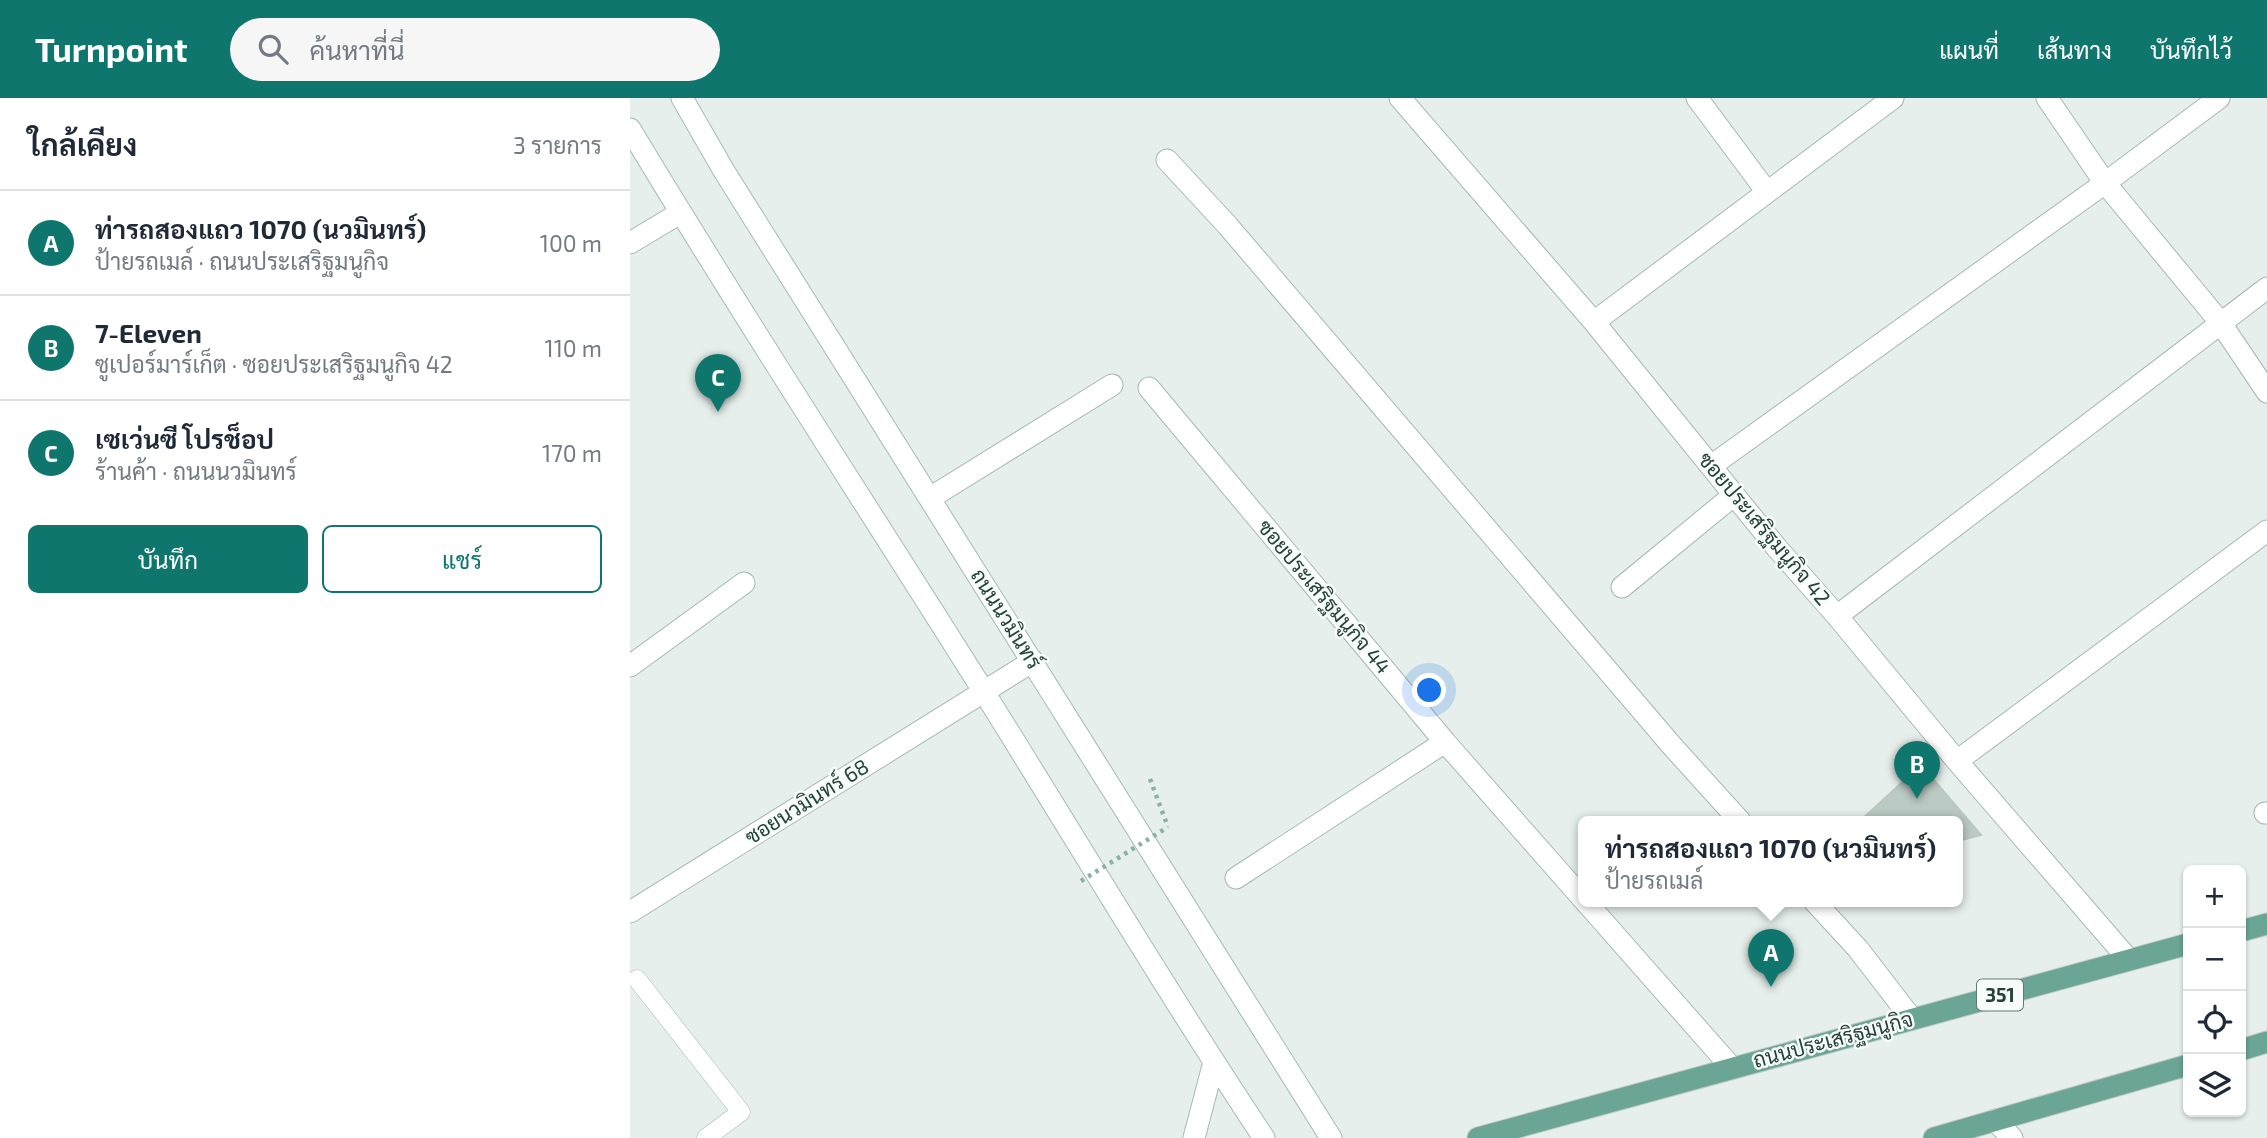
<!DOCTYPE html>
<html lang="th">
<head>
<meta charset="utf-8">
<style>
  :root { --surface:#fff; --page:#f6f6f7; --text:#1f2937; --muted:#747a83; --line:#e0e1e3; --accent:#0f766e }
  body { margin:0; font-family:"Exo 2",Sarabun,sans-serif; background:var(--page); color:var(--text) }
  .controls { position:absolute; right:21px; bottom:21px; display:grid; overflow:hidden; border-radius:10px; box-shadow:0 2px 5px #0004 }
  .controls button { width:63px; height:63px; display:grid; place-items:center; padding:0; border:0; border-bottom:2px solid var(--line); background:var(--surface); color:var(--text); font:35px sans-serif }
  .you { position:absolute; left:800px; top:593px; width:24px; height:24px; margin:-18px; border:5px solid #fff; border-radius:50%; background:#1a73e8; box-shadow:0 0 0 10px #1a73e833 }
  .badge { display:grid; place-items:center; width:46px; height:46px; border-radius:50%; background:var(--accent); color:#fff; font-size:23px; font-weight:700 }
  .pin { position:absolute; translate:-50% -58px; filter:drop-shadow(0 2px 4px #0008) }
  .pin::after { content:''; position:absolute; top:37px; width:24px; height:21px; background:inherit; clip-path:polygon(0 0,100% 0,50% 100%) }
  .popup { position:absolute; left:948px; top:718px; width:385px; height:91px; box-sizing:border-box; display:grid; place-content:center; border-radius:10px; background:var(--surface); filter:drop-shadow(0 2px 5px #0005); font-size:23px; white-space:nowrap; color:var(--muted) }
  .popup b { font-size:26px; color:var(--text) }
  .popup::after { content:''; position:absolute; left:50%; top:100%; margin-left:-14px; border:14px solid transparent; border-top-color:var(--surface) }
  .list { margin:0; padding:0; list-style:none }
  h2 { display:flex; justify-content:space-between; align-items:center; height:91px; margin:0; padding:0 28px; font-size:30px }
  h2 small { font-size:23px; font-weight:400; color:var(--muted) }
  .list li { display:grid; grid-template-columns:46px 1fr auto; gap:21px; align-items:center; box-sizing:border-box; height:105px; padding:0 28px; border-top:2px solid var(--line) }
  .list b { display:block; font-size:26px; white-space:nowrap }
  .list p { margin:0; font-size:23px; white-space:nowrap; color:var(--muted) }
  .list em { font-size:23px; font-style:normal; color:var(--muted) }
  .actions { display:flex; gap:14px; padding:21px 28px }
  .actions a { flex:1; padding:16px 0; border:2px solid var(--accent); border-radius:10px; text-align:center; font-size:24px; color:var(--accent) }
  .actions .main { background:var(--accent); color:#fff }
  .icon { flex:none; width:38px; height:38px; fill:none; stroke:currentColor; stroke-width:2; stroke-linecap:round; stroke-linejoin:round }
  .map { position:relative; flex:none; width:1637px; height:1040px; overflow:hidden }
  header { display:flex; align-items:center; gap:42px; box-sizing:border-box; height:98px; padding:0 35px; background:var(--accent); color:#fff }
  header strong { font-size:33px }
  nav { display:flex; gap:38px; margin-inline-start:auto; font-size:24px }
  .search { width:490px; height:63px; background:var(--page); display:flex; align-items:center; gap:18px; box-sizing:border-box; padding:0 24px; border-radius:38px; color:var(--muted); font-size:26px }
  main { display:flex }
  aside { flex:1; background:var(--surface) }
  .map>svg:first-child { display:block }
  .building { fill:#bbcac4; stroke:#b8c9c2; stroke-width:2 }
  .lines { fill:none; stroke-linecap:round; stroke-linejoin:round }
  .lane-casing { stroke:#a8b8b2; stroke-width:19 }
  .street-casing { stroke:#a8b8b2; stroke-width:23 }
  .secondary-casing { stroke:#a4bbb3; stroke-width:23 }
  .primary-casing { stroke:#c2cac8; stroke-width:23 }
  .path { stroke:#86b3a5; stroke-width:4.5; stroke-dasharray:3.5 5; stroke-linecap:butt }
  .lane { stroke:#fff; stroke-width:18 }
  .street { stroke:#fff; stroke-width:21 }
  .secondary { stroke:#fff; stroke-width:21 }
  .primary { stroke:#6aa596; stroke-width:21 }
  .path-bridge { stroke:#86b3a5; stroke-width:4.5; stroke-dasharray:3.5 5; stroke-linecap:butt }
  .labels { text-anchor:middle; stroke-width:5; stroke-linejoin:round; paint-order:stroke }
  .shield { fill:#f7fbf9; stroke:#637a73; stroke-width:2 }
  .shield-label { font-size:19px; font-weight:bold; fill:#24423a }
  .street-label { font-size:21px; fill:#24423a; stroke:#f7fbf9 }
</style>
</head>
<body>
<header>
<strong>Turnpoint</strong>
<div class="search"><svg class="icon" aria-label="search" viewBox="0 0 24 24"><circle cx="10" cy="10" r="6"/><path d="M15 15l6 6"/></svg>ค้นหาที่นี่</div>
<nav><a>แผนที่</a><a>เส้นทาง</a><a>บันทึกไว้</a></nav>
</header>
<main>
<aside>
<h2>ใกล้เคียง<small>3 รายการ</small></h2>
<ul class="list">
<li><span class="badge">A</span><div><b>ท่ารถสองแถว 1070 (นวมินทร์)</b><p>ป้ายรถเมล์ · ถนนประเสริฐมนูกิจ</p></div><em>100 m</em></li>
<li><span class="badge">B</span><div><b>7-Eleven</b><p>ซูเปอร์มาร์เก็ต · ซอยประเสริฐมนูกิจ 42</p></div><em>110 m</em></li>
<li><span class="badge">C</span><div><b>เซเว่นซี โปรช็อป</b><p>ร้านค้า · ถนนนวมินทร์</p></div><em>170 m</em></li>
</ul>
<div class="actions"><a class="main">บันทึก</a><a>แชร์</a></div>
</aside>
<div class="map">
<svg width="1637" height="1040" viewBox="0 0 1637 1040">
  <rect width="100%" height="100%" fill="#e6efeb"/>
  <!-- building -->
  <path class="building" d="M1291,667l60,70 -23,6v-20h-98z"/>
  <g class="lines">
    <defs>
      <path id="lane" d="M7,881l104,133 -35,26"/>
      <path id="street" d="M770,0l194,224 183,226 60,68 120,145 172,199
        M1067,0l70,94
        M1417,0l58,85 115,139 47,70
        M537,62l61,66 445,521 67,74
        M0,145l50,-30
        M964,224l299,-224
        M519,290l296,354 139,158
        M1081,368l394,-283 114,-85
        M300,400l182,-113
        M992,489l112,-92
        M1207,518l430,-328
        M0,568l114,-83
        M1327,663l310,-230
        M1635,715h2
        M606,780l209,-136
        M955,803l147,167
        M1184,803l44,48 54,70
        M0,814l403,-251
        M1365,1022l17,18"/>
      <path id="secondary" d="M52,0l42,73 607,967
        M0,31c114,190 236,375 354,563 93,149 183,300 280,446
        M564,1040l20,-76"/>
      <path id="primary" d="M1611,833l26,-7
        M1611,952l26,-8
        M848,1040l710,-194
        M1304,1040l254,-73"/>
    </defs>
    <!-- lane casing -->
    <use href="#lane" class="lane-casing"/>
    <!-- street casing -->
    <use href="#street" class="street-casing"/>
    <!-- secondary casing -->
    <use href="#secondary" class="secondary-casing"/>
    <!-- primary casing -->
    <use href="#primary" class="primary-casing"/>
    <!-- path -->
    <path class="path" d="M520,681l18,48"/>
    <!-- lane -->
    <use href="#lane" class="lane"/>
    <!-- street -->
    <use href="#street" class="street"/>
    <!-- secondary -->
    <use href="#secondary" class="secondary"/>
    <!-- primary -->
    <use href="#primary" class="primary"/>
    <!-- path-bridge -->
    <path class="path-bridge" d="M451,783l87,-54"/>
  </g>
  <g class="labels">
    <!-- shield labels -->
    <rect class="shield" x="1347" y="881.5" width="46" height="31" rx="5"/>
    <g class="shield-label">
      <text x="1370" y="904">351</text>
    </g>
    <!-- street labels -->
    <g class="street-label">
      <text transform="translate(1134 431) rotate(50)" y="7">ซอยประเสริฐมนูกิจ 42</text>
      <text transform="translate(694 499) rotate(50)" y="7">ซอยประเสริฐมนูกิจ 44</text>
      <text transform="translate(376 521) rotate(58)" y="7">ถนนนวมินทร์</text>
      <text transform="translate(177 704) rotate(-32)" y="7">ซอยนวมินทร์ 68</text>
      <text transform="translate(1203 942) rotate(-15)" y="7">ถนนประเสริฐมนูกิจ</text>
    </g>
  </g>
</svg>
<div class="controls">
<button>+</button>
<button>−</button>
<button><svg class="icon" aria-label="locate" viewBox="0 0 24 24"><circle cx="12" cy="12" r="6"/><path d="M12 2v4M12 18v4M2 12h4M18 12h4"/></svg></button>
<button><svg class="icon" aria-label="layers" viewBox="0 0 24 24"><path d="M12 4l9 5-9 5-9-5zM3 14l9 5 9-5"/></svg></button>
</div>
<div class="you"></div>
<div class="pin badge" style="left:1141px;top:889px">A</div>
<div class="popup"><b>ท่ารถสองแถว 1070 (นวมินทร์)</b>ป้ายรถเมล์</div>
<div class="pin badge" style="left:1287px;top:701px">B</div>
<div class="pin badge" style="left:88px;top:314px">C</div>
</div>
</main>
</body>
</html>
